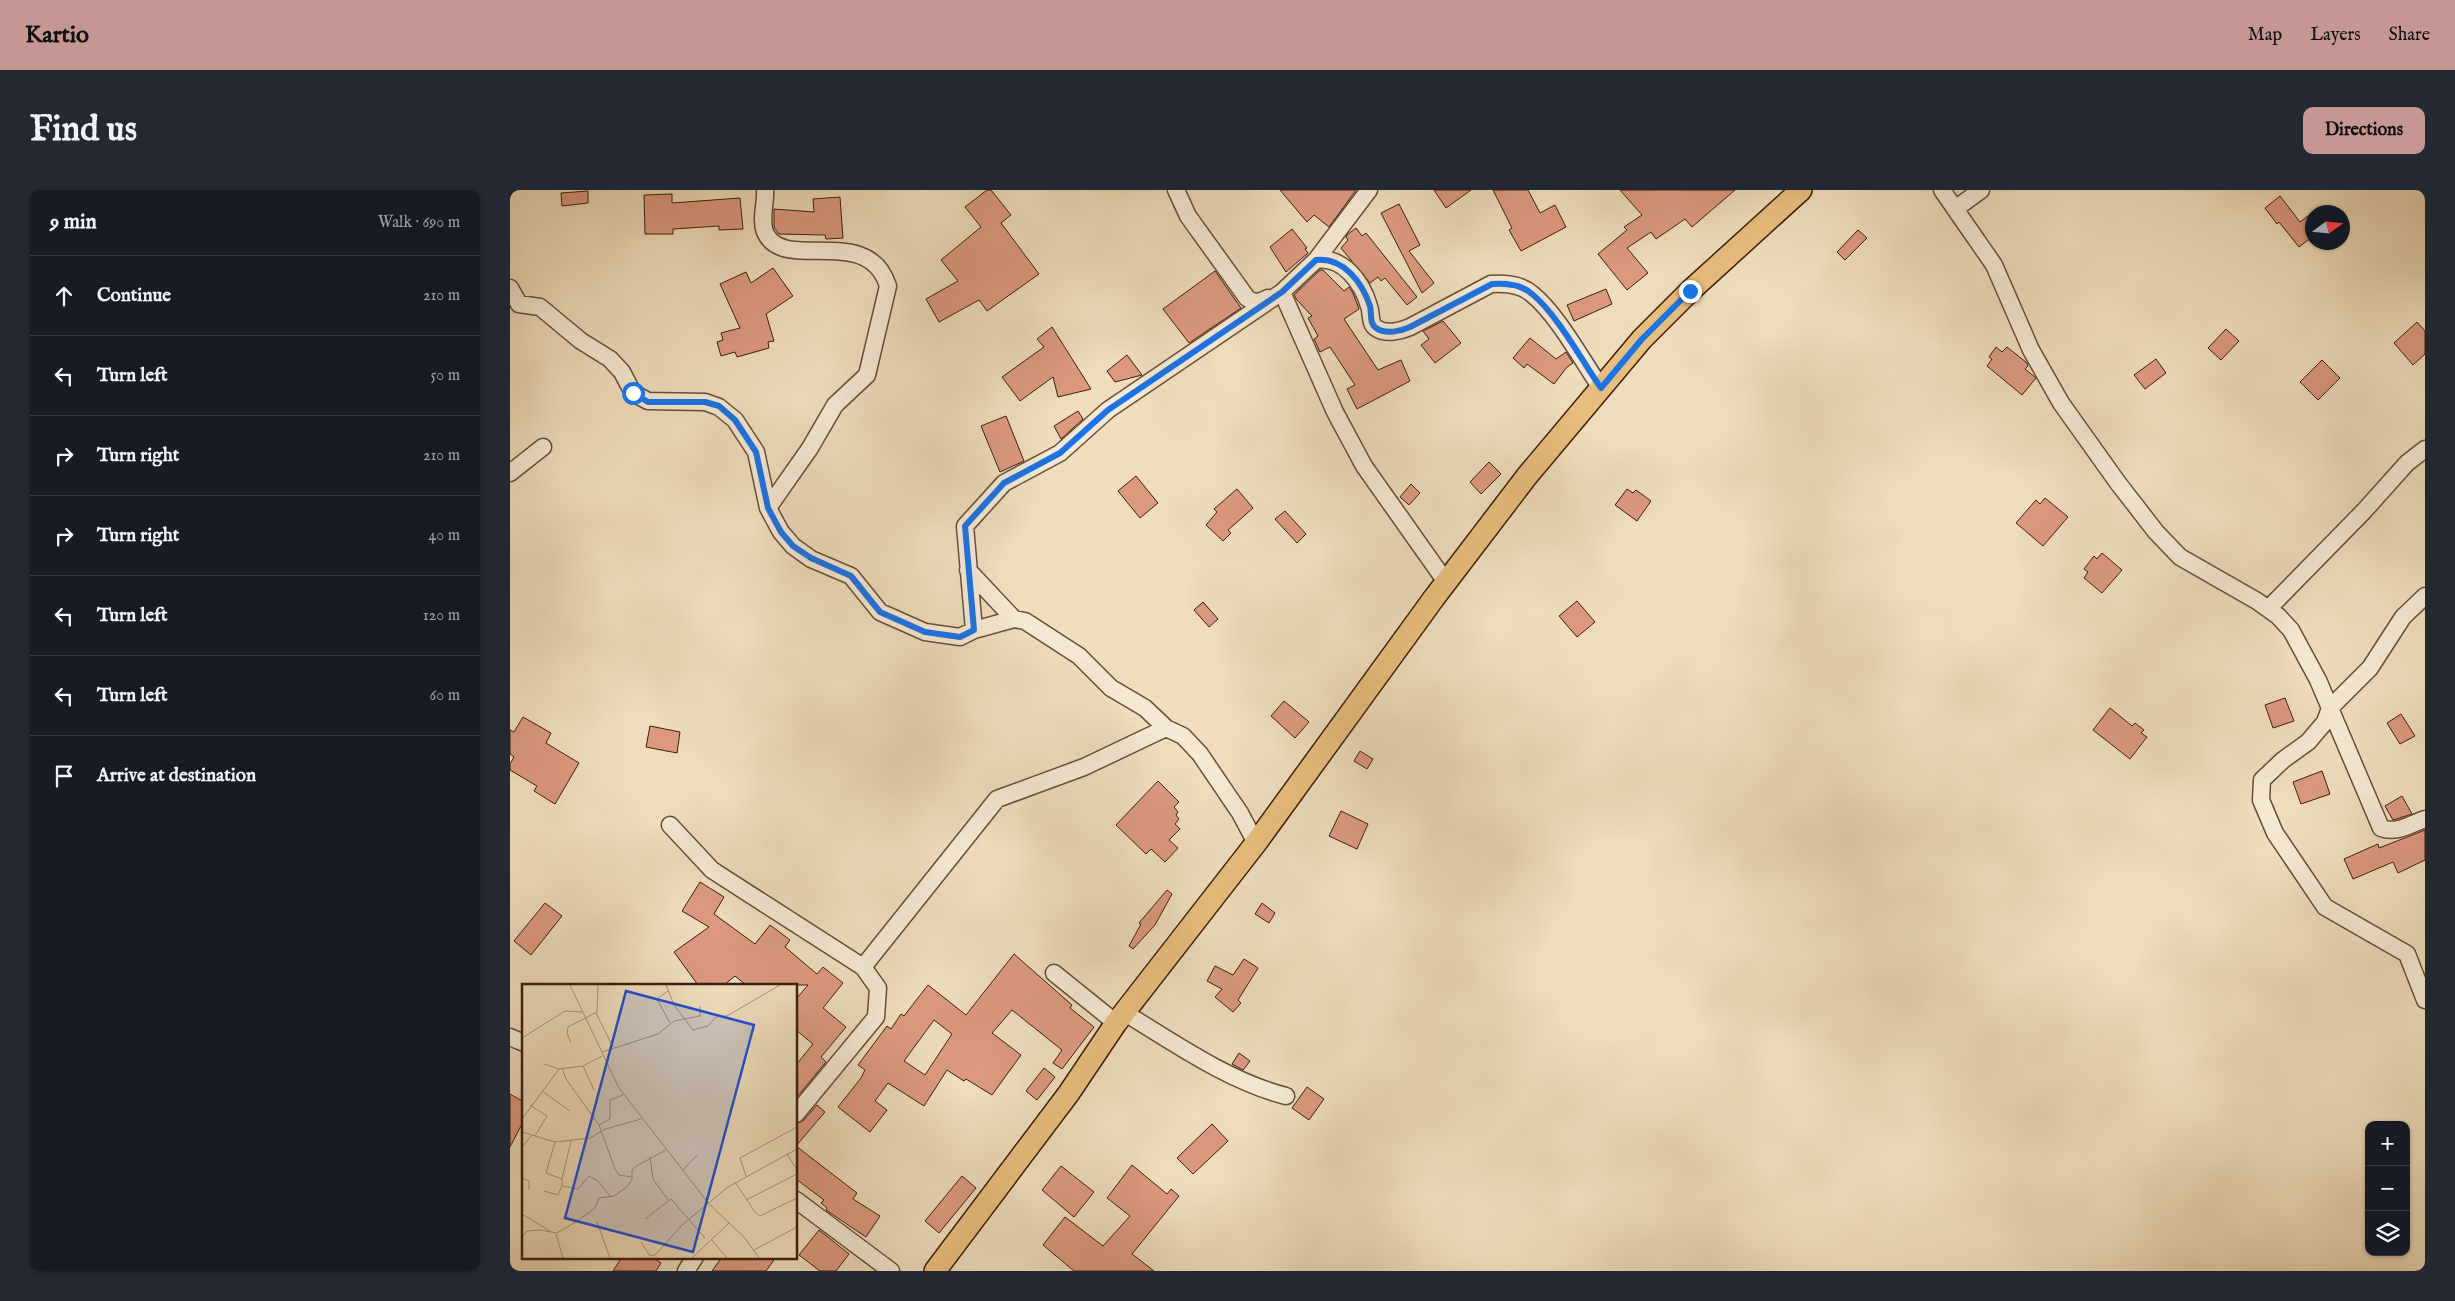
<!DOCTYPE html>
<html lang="en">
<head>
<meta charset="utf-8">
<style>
  :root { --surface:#171b24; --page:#242831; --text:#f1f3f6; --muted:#9ea1a6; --line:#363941; --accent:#c59692 }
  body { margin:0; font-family:"IM FELL English",serif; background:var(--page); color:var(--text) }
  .controls { position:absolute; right:15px; bottom:15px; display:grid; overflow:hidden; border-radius:10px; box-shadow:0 1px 4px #0004 }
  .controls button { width:45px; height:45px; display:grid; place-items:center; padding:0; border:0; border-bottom:1px solid var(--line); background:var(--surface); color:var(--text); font:25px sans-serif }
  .compass { position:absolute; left:1795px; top:15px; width:45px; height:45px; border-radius:50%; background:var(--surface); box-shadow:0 1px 4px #0004; rotate:75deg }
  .stop { position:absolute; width:15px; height:15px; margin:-11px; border:4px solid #1a73e8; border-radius:50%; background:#fff }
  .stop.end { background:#1a73e8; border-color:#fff; box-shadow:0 1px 5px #0008 }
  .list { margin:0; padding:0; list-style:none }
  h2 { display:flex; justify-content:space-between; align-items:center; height:65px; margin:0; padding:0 20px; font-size:21px }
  h2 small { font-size:16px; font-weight:400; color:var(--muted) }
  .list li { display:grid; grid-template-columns:32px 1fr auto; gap:15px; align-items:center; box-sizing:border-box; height:80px; padding:0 20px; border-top:1px solid var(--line) }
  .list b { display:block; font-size:19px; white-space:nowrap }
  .list em { font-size:16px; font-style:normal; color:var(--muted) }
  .icon { flex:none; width:28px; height:28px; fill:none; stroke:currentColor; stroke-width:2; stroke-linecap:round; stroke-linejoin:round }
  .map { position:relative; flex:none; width:1915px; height:1081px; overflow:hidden; border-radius:10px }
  header { display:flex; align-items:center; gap:30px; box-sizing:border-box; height:70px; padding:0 25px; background:var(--accent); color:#111 }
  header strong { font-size:24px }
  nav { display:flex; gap:28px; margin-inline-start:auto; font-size:18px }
  .intro { display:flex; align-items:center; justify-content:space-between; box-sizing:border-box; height:120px; padding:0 30px }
  h1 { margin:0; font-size:35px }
  .button { padding:12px 22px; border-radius:10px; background:var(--accent); color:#111; font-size:18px; font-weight:700 }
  main { display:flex; gap:30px; padding:0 30px }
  aside { flex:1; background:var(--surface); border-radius:10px; box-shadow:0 1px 4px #0004 }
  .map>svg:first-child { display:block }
  .building { fill:#dc9980; stroke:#3b1f0d; fill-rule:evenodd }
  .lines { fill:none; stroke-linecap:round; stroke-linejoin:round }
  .minor-casing { stroke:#684e39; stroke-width:19 }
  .major-casing { stroke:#3b1f0d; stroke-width:24 }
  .minor { stroke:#f5e9d3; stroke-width:16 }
  .major { stroke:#e8be7e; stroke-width:21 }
  .route { stroke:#1a73e8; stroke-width:6 }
  .inset-road { fill:none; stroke:#a79176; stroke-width:1 }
  .view { fill:#1d4ed8; fill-opacity:0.15; stroke:#1d4ed8; stroke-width:2.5 }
  .inset-edge { fill:none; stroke:#3b1f0d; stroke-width:2.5 }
</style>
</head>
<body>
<header>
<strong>Kartio</strong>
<nav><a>Map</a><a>Layers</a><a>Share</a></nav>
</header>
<div class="intro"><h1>Find us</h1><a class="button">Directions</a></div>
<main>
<aside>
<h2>9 min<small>Walk · 690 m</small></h2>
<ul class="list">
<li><svg class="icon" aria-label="ahead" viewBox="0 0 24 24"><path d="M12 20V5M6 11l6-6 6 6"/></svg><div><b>Continue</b></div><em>210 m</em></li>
<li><svg class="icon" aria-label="left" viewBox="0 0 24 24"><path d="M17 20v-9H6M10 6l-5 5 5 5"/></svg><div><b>Turn left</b></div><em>50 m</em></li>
<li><svg class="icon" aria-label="right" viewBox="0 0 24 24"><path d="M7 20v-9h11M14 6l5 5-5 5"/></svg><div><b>Turn right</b></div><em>210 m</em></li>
<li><svg class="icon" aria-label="right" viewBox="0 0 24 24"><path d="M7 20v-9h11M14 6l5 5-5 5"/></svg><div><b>Turn right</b></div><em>40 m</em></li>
<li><svg class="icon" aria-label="left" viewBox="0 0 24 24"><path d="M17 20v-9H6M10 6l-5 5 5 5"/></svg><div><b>Turn left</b></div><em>120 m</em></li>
<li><svg class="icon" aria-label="left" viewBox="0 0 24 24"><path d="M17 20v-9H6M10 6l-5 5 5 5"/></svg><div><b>Turn left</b></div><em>60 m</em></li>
<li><svg class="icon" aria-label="arrive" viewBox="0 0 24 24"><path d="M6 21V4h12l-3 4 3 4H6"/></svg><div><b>Arrive at destination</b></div></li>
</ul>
</aside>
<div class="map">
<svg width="1915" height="1081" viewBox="0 0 1915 1081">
  <rect width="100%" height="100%" fill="#efddbc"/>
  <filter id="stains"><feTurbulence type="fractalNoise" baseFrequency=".004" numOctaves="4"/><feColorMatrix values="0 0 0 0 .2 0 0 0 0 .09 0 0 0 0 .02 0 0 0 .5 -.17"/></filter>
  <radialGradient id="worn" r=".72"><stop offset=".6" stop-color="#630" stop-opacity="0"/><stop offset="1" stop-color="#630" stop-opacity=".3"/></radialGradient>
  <!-- building -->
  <path class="building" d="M477,0h4l20,25 -10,8 38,51 -52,37 -8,-11 -40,22 -13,-23 32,-18 -17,-21 40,-33 -16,-20z
    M770,0h76l-27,37 -15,-12 -7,7z
    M924,0h37l-25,18z
    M983,0h35l12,23 15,-8 11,22 -45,24 -12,-21 3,-2z
    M1110,0h115l-43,37 -7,-8 -29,20 -5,-7 -24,16 21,25 -21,17 -29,-36 29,-24 -3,-3 18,-12z
    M78,1v12l-26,3 -1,-13z
    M162,4v9l68,-5 3,31 -24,1v-4l-46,3v5h-28l-1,-39z
    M1770,6l20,26 12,-9v24l-13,10 -20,-25 -2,2 -12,-16z
    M330,7l3,41 -17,1 -1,-4 -46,-1 -5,-7v-18l40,3 -1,-13z
    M889,14l21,41 -11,6 25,32 -12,10 -41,-80z
    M846,38l6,8 4,-3 51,64 -10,8 -22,-27 -4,3 -3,-4 -8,6 -29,-35 7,-8 -2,-3 1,-2z
    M782,39l15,19 -2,1 3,4 -22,19 -16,-25z
    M1348,40l9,8 -22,22 -8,-8z
    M263,78l20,28 -27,18 8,27 -6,1 1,6 -32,9 -2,-5 -14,4 -4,-14 6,-2 -2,-7 19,-5 -20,-44 26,-12 5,11z
    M810,80h3l21,21 5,-4 4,6 6,16 -15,10 34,51 23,-10 9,21 -53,28 -10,-20 8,-4 -25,-38 -10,5 -6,-13 4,-3 -10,-18 4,-2 -15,-16 -3,-5z
    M705,81l26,37 -52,35 -26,-34z
    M1096,99l6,15 -38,17 -7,-16z
    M933,131l18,22 -26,20 -14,-18 8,-6 -6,-8z
    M1907,132l8,9v23l-12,11 -19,-22z
    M542,137l39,62 -33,8 -5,-20 -33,24 -18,-24 42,-30 -7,-8z
    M1716,139l13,12 -18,19 -13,-12z
    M1020,148l26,21 10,-7 7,11 -6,4 -13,17 -27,-20 -3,4 -11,-10z
    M1486,157l6,5 5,-5 20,16 1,3 -3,3 11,9 -14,17 -35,-29 5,-7 -3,-2z
    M617,165l15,20 -27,7 -8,-11z
    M1646,169l10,14 -21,16 -11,-14z
    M1812,170l18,18 -22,22 -18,-18z
    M568,221l5,8 -22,20 -7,-13z
    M496,226l18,45 -24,11 -19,-46z
    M979,272l12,12 -20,20 -11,-12z
    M626,286l22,27 -18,15 -22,-27z
    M901,294l9,9 -11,12 -9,-8z
    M727,299l16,19 -25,22 3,3 -8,8 -17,-16 11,-13 -3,-3z
    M1117,299l6,4 3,-3 15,11 -14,20 -22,-16z
    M1535,308l23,19 -25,29 -27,-23 20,-23 4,4z
    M775,321l21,23 -9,9 -22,-24z
    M1592,363l20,17 -20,23 -18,-15 4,-6 -4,-3 10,-13 3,3z
    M1067,411l18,21 -18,15 -18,-21z
    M693,412l15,17 -9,8 -15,-17z
    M1775,508l9,23 -21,7 -8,-23z
    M774,511l25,21 -14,16 -24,-22z
    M1600,518l22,18 3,-3 9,7 -3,3 6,4 -17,22 -37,-29z
    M1891,524l14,22 -15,8 -13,-21z
    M13,527l28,16 -5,10 33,20 -24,41 -21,-13 3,-5 -27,-16v-6l4,-7 -4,-3v-24l4,2z
    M140,536l30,6 -3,21 -31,-6z
    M850,561l13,8 -6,10 -13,-8z
    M1812,581l8,23 -29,10 -8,-22z
    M648,591l21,21 -5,5 4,5 -2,3 3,4 -4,5 5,5 -11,11 9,8 -13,14 -14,-13 -5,5 -30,-29z
    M1892,606l10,18 -19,6 -8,-14z
    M831,621l27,13 -11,25 -28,-13z
    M1915,640v30l-27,13 -5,-11 -40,17 -9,-20 34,-15 1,4z
    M190,692l24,15 -10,17 41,30 15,-19 20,15 -5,7 32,27 6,-7 20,16 -20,25 23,19 -25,30 5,5 -30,36v-33l17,-21 -17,-14v-31l12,-14h-62l-11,-9 -11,9h-26l-24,-33 35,-25 -27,-16z
    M657,700l5,4 -17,31 -22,24 -4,-3 12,-22 -2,-1z
    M35,713l17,13 -31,39 -17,-14z
    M752,713l13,10 -6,10 -14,-9z
    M504,764l58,51 -2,3 24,19 -32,42 -9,-6 9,-13 -50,-40 -20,23 29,22 -29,40 -26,-16 -2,2 -17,-11 -23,36 -36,-23 -13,18 12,9 -17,22 -32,-25 23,-29 4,-8 -7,-5 29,-39 4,3 10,-15 3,2 24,-31 38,30zM424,830l18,14 -27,41 -21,-14z
    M734,769l14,9 -20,32 3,3 -8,9 -18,-15 7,-8 -15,-8 8,-15 18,9z
    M729,863l11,8 -7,9 -11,-6z
    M534,878l11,9 -18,23 -11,-9z
    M797,897l17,12 -15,21 -17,-12z
    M0,904l14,8v18l-14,27z
    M307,915l8,7 -29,34v-22l7,-3z
    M702,934l16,17 -35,33 -16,-16z
    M286,956l61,47 -4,6 27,17 -14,21 -40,-27 1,-2 -6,-5 3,-3 -28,-21z
    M622,975l35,29 4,-5 8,7 -47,58 22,17h-80l-31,-26 22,-28 38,29 27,-30 -23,-18z
    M551,976l33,26 -20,25 -32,-27z
    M452,986l14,12 -37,45 -14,-12z
    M309,1040l30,24 -13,17h-16l-21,-16z
    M112,1067h30l9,6 -5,8h-43z
    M212,1067h54l-10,14h-54z"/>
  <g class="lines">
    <defs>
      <path id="minor" d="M255,0c1,14 -5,29 0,42 17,42 103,-10 123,54l-21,89 -32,30 -25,43 -42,60
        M666,0l12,26 59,82c8,6 13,4 21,0
        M1432,0l52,75 37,85 30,53 57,80 38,49 24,25 77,44 21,15 13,14 27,50 63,148c15,6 30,-4 44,-9
        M1445,19l26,-19
        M806,70l53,-70
        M0,98l9,16 21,3 41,34 29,18 12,13 11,21 15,8 57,1 14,5 16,13 21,32 12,56 13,24 12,14 18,13 40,17 29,36 45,20 35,5 14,-7 40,-11 11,2 54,35 32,32 34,20 21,20 17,8 17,18 40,59 16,30
        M772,102l53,120 29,54 82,116
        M0,283l33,-26
        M458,380l46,49
        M1915,406l-22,21 -33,51 -40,40 -5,14 -17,20 -25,18 -21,20 -1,20 14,33 50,74 82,47 18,46
        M1758,419l96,-98 43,-48 18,-14
        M464,440l-9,-104 39,-43 56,-30 48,-43 174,-118 34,-32c27,-4 46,22 53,46 3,8 0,17 7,22 10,7 25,3 34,-1l81,-43c14,-1 30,0 41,10 25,20 50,66 69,94
        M160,635l42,45 151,97 15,21 -2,29 -80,97
        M353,777l134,-168 87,-32 82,-39
        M544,783l62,50
        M615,823c49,30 105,69 161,83
        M0,847l14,6
        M286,1010l95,71
        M176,1081l9,-14"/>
      <path id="major" d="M425,1081l134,-178 47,-70 140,-180 178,-245 93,-122 115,-137 48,-48 111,-101"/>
    </defs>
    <!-- minor casing -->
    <use href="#minor" class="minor-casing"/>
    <!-- major casing -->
    <use href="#major" class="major-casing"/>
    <!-- minor -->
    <use href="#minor" class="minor"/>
    <!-- major -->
    <use href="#major" class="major"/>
  </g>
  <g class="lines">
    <!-- route -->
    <path class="route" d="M123,203l15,9h57l14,4 16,14 21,32 12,56 13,24 12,14 18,12 40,18 29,36 45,20 35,5 14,-7 -9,-104 39,-43 56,-30 48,-43 174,-118 34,-32c27,-3 46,22 54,46 2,8 -1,17 6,22 10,7 25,3 34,-1l82,-43c13,-1 29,0 40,10 25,20 50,67 69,94l41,-49 48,-48"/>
  </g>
  <!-- overview -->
  <g transform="translate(12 794)">
    <rect width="275" height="275" fill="#efddbc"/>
    <path class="inset-road" d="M48,1l49,103 90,116 35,33 15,21M144,1l8,20 19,25 15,-4 8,-9 11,-1 53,-31M146,7l-11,8 13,24M74,29l17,34M0,54l43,-27 17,1M49,59l-4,-10 1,-6 29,-15 1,-27M80,68l56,-18 16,-13 26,-5v-10M22,80l15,5M61,82l11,24M40,84l4,11 33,46M20,107l28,20M101,111l-13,5v19l-11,6 16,44 4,6 13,2M8,121l17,11 -12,20M0,135l37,-50 24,-3 19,-10M80,146l39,-11M0,148l33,10 -9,31 16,6v7l-4,9 -14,-4M33,158l35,-4 12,-7M0,163l10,-12M265,170l10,16M128,173l3,22 15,21M161,186l14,-15M224,192l-6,-18 57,-31M0,194l7,3v9M40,195l9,-38M213,198l20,30 5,4 37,-18M40,202l16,3 11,-13 9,5 13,16M224,216l51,-26M0,230l28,17M123,235l26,-20 34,39M75,238l13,36M34,250l7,24M0,253l5,-6 13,-1 17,3 22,-13 16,-12 4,-10 15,-2 13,-9 5,-8v-9l6,-5 28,-15M189,255l16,19M119,258l9,14 5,-1 27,-30 46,-38 69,-38M232,266l43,-23M170,274l37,-35"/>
    <path class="view" d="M104,7l128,34 -61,227 -128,-34z"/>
    <rect width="275" height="275" class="inset-edge"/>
  </g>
  <rect width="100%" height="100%" filter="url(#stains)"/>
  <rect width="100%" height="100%" fill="url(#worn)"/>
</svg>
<div class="controls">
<button>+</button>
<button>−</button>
<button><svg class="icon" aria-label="layers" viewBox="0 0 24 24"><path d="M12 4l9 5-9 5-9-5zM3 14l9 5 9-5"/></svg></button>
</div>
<svg class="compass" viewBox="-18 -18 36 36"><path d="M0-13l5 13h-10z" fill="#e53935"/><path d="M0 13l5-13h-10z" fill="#9ea1a6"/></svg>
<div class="stop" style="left:123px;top:203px"></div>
<div class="stop end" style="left:1180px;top:101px"></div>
</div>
</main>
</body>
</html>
